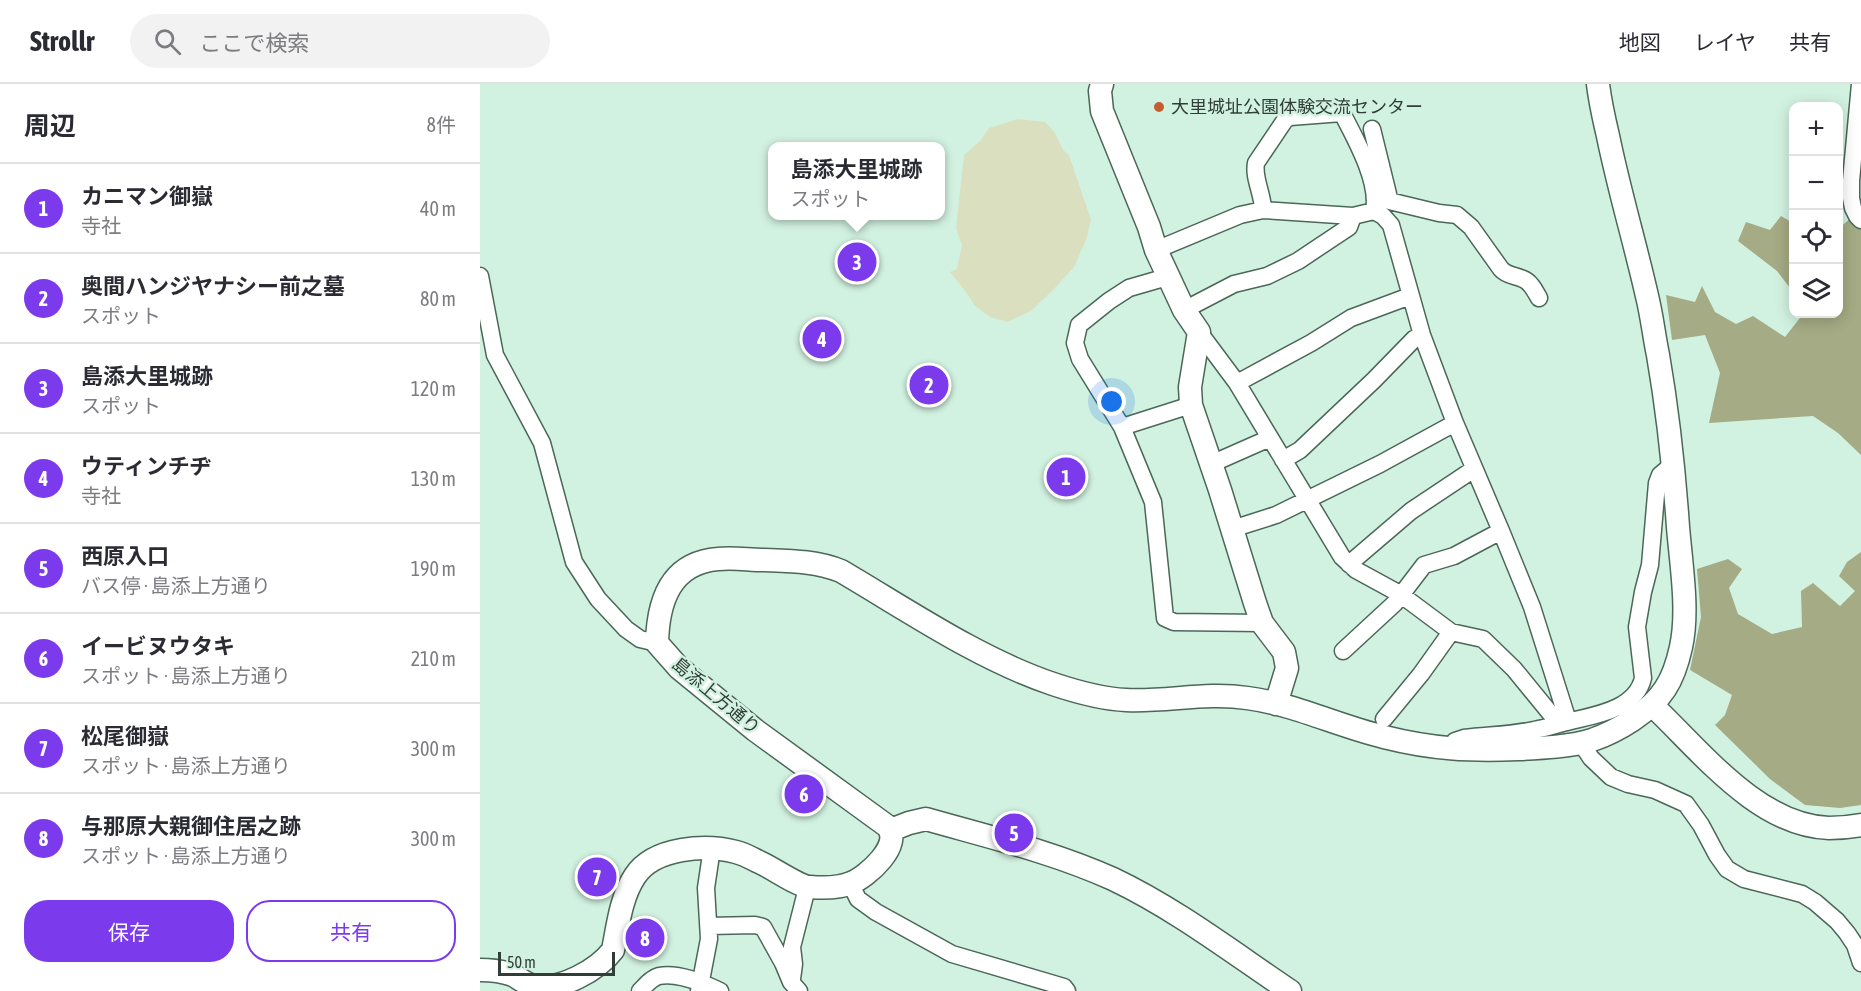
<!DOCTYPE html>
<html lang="ja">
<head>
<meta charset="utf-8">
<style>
  :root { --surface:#fff; --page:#f2f2f3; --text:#2b2b33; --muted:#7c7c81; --line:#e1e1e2; --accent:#7c3aed }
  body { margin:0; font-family:"Asap Condensed","Noto Sans JP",sans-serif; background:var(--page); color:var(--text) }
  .controls { position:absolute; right:18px; top:18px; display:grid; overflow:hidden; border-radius:12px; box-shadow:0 3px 15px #0003 }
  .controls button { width:54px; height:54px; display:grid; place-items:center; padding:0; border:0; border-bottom:2px solid var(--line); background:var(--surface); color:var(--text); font:30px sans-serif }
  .scale { position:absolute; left:18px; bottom:15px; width:117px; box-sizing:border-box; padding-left:6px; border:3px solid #313e37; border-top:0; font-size:16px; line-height:21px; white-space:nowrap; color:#313e37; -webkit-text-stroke:4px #d2f2e1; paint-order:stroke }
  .you { position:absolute; left:632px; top:318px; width:21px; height:21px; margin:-15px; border:4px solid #fff; border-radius:50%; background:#1a73e8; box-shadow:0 0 0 9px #1a73e833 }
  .badge { display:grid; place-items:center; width:39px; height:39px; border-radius:50%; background:var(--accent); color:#fff; font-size:20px; font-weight:700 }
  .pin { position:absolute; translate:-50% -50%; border:3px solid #fff; box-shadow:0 2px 6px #0006 }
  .popup { position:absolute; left:288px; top:58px; width:177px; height:78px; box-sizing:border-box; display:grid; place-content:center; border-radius:12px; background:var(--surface); filter:drop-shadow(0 2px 4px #0005); font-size:20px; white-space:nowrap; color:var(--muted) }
  .popup b { font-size:22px; color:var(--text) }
  .popup::after { content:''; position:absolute; left:50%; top:100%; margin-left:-12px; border:12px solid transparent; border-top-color:var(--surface) }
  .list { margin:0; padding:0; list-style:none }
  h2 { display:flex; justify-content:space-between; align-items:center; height:78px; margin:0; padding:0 24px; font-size:26px }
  h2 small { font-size:20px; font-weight:400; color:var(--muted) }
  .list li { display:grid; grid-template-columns:39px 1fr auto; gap:18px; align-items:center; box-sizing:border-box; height:90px; padding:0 24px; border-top:2px solid var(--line) }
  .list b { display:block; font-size:22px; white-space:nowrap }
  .list p { margin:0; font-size:20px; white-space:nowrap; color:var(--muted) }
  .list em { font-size:20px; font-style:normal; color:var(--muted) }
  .actions { display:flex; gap:12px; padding:18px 24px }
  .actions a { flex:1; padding:14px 0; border:2px solid var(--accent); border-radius:24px; text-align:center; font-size:21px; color:var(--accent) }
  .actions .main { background:var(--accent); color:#fff }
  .icon { flex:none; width:33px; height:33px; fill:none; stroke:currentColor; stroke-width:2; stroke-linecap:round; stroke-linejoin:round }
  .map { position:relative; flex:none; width:1381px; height:907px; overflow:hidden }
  header { display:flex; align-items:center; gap:36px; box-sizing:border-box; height:84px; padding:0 30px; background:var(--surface); border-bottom:2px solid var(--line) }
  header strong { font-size:28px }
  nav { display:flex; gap:33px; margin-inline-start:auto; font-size:21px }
  .search { width:420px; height:54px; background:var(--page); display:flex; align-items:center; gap:15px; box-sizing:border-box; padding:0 21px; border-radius:33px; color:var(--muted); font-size:22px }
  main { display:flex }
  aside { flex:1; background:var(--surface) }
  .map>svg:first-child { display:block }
  .green { fill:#dadfbf }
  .forest { fill:#a5ab84 }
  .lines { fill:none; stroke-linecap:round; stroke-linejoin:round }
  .street-casing { stroke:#4b6758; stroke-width:19 }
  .secondary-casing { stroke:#4b6758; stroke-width:25 }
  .street { stroke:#fff; stroke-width:16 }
  .secondary { stroke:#fff; stroke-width:22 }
  .poi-dot { fill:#c45e2e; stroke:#d2f2e1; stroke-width:2 }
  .labels { text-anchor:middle; stroke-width:5; stroke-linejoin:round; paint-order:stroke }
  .poi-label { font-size:18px; fill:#313e37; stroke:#d2f2e1; text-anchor:start }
  .street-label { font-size:18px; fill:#313e37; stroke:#d2f2e1 }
</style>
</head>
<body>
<header>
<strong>Strollr</strong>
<div class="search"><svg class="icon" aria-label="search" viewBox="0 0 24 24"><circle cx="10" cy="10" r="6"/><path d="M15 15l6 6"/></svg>ここで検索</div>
<nav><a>地図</a><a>レイヤ</a><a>共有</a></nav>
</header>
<main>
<aside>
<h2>周辺<small>8件</small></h2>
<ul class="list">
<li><span class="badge">1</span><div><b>カニマン御嶽</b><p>寺社</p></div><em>40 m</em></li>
<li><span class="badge">2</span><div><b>奥間ハンジヤナシー前之墓</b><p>スポット</p></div><em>80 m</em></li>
<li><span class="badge">3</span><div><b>島添大里城跡</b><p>スポット</p></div><em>120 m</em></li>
<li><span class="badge">4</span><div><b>ウティンチヂ</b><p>寺社</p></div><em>130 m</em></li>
<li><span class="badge">5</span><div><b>西原入口</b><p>バス停 · 島添上方通り</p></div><em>190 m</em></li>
<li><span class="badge">6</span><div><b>イービヌウタキ</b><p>スポット · 島添上方通り</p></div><em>210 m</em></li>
<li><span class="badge">7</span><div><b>松尾御嶽</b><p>スポット · 島添上方通り</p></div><em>300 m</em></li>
<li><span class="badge">8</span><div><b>与那原大親御住居之跡</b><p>スポット · 島添上方通り</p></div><em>300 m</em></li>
</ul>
<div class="actions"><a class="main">保存</a><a>共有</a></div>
</aside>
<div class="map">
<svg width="1381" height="907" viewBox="0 0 1381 907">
  <rect width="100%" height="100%" fill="#d2f2e1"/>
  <!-- green -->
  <path class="green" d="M538,35l27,3 10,11 8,17 6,5 22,65 -5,20 -12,27 -20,22 -23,22 -24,11 -17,-5 -15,-11 -9,-14 -16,-20 7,-3 5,-24 -6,-17 8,-73 16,-14 9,-13z"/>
  <!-- forest -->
  <path class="forest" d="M1301,132l12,7v69l-16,-21 -39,-30 8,-19 24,8z
    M1371,134l10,8v229l-23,-22 -25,-17 -104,7 11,-50 -15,-38 -33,5 -6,-45 29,7 7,-16 13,26 21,12 17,-8 32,21 18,-23h35l1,-86z
    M1381,468v253l-21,3 -35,-3 -35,-26 -55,-54 10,-10 7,-20 -42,-25 11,-53 -4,-48 31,-10 14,10 -13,19 9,26 34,20 30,-7 -1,-36 12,-8 27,23 15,-15 -16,-15 8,-14z"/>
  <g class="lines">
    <defs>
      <path id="street" d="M1380,0l-9,97v17l2,10 4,8 4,4
        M892,45l16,65 -3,6 -8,1
        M905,116l54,13 18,2 14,12 30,42c6,7 14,6 22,10 8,3 12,12 16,19
        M783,126c0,-16 -10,-32 -7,-47l29,-43 5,-3 52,-4c13,25 38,69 32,98
        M676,166l84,-35 23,-5 90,6 21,-5 9,5 8,9 31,110 33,88 46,108 31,76 36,114
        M0,192l15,79 47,88 32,119 24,37 28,30 14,10 17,4
        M687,193l-38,11 -20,13 -30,24 -4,18 5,16 42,68 69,-22
        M704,226l50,-26 33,-8 31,-15 51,-34 4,-11
        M719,248l38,51 105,174 14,13 44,24 51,38 32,7 31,30 45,55
        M757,299l74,-40 40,-25 59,-22
        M642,343l31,75 12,116 9,4 88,1
        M803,376l17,-10 74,-70 40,-41 8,-4
        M731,380l59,-26
        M752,445l44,-14 104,-51 75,-41
        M869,480l62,-53 63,-42
        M863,567l52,-48 29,-38 30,-9 47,-25
        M904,635l37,-45 30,-42
        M1101,659l10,15 20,19 17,7 27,6 31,14 15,21 16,30 10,14 17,10 58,15 13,8 22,19 10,12 8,12 6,18
        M974,666l1,-9 9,-3c23,-3 47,-3 70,-8 12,-2 24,-6 37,-9 25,-6 65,-12 72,-43l-6,-51 6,-35 7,-27 7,-82 3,-8 13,-11
        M370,799l8,16 18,13 76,42 112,33 3,4
        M229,842l46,-1 8,2 20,36 8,19 8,9
        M312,895l2,-15 -2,-17 15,-59
        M160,907c5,-5 11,-13 19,-15 19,-4 44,7 61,15
        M219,907l10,-52 -3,-51 6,-40"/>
      <path id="secondary" d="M622,0l-2,7 2,20 47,116 7,23 28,60 15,22 -9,55 1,18 29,85 35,113 7,20 22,29 3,16 -11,36
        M1172,621c48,45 106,121 177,123 11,0 21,-1 32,-3
        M411,746l18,-7 17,-4c63,18 127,33 187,60 63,30 119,73 177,112
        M0,886c11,0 22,1 33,5 7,4 13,9 21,11 26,5 64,-16 79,-36 5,-25 8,-53 22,-74 19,-29 71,-32 101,-24 8,2 15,6 21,9 13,5 42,26 53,26 12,1 29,1 41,-4 16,-6 53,-39 36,-57l-132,-96 -76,-62 -22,-25c1,-41 13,-80 61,-84 15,-2 31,1 46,1 27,1 52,1 77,11 68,40 138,88 212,113 24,8 48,15 73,16 41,2 80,-8 121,-2 47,6 91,28 137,39 48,12 85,14 134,12 24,-1 51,-2 74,-9 26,-9 58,-28 73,-51 8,-12 13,-28 16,-42 8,-36 0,-83 -3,-120 -4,-58 -10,-114 -20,-172 -4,-19 -6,-39 -11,-59 -12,-53 -28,-106 -39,-160 -4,-17 -8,-35 -10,-52"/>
    </defs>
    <!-- street casing -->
    <use href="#street" class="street-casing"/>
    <!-- secondary casing -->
    <use href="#secondary" class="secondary-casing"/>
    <!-- street -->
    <use href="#street" class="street"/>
    <!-- secondary -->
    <use href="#secondary" class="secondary"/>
  </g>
  <!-- markers -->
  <circle class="poi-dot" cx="679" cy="23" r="6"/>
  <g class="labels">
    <!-- poi labels -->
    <g class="poi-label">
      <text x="691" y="29">大里城址公園体験交流センター</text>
    </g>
    <!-- street labels -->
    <g class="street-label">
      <text transform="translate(236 612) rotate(40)" y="6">島添上方通り</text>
    </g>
  </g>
</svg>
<div class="controls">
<button>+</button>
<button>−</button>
<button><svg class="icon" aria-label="locate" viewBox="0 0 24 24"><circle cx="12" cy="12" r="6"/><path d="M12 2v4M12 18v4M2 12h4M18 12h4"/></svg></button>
<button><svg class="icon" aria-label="layers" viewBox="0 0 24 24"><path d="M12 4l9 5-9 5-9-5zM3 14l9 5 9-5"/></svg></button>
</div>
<div class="scale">50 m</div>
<div class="you"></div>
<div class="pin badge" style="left:586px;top:393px">1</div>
<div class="pin badge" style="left:449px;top:301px">2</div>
<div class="pin badge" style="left:377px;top:178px">3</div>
<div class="popup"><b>島添大里城跡</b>スポット</div>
<div class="pin badge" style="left:342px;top:255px">4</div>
<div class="pin badge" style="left:534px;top:749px">5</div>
<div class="pin badge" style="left:324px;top:710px">6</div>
<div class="pin badge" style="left:117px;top:793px">7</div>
<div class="pin badge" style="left:165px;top:854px">8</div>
</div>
</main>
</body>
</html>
